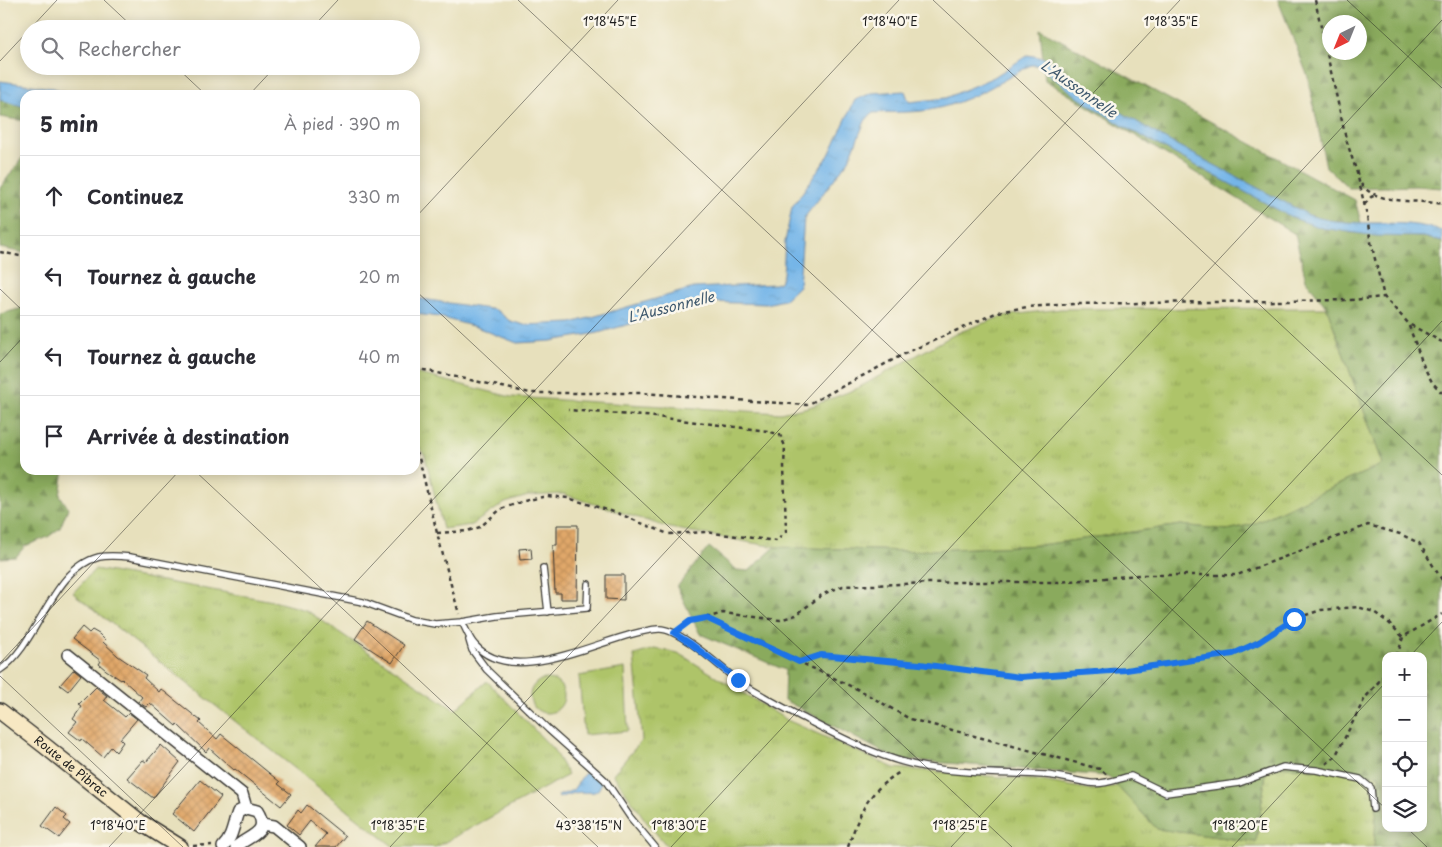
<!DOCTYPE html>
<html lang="fr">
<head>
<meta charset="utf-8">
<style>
  :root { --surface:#fff; --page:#f7f7f7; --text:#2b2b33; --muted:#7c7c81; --line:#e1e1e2 }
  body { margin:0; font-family:"Playpen Sans",sans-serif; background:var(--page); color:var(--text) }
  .controls { position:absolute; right:15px; bottom:15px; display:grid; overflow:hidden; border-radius:10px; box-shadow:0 2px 12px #0003 }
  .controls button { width:45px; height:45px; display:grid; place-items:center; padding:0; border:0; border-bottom:1px solid var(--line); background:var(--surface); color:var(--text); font:25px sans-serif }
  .compass { position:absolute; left:1322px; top:15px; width:45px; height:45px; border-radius:50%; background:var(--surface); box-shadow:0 2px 12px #0003; rotate:223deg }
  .stop { position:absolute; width:15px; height:15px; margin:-11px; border:4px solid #1a73e8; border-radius:50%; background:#fff }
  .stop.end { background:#1a73e8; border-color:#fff; box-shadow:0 1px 5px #0008 }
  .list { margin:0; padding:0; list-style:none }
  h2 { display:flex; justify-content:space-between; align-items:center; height:65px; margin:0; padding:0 20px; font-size:21px }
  h2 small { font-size:16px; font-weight:400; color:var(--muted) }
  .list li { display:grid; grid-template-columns:32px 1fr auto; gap:15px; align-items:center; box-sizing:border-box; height:80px; padding:0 20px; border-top:1px solid var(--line) }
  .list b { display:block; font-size:19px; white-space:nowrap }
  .list em { font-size:16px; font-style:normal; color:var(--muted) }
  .icon { flex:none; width:28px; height:28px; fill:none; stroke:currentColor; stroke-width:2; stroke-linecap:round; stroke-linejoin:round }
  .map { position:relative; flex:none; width:1442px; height:847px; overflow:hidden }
  .search { position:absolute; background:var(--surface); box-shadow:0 2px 12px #0003; left:20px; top:20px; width:400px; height:55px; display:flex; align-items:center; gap:12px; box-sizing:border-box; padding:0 18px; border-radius:28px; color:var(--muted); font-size:19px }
  .panel { position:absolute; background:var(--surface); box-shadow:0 2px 12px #0003; left:20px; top:90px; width:400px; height:385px; border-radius:15px }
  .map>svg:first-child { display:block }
  .grass { fill:url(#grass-tufts); stroke:#657042 }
  .forest { fill:url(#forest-firs); stroke:#53633c; fill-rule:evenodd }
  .green { fill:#aec469; stroke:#657042 }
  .water { fill:url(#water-ripples); stroke:#486882 }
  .building { fill:url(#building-cross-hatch) }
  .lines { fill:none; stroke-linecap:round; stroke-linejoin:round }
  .lane-casing { stroke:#3a3934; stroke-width:8 }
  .street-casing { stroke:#3a3934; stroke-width:14 }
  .secondary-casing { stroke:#3a3934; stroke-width:18 }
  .path { stroke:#3a3934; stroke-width:2.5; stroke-dasharray:4 4; stroke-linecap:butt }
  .lane { stroke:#fff; stroke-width:5.5 }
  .street { stroke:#fff; stroke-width:11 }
  .secondary { stroke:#f7e8c3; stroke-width:15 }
  .route { stroke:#1a73e8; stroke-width:6 }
  .ticks { fill:none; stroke:#1c1c1c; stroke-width:1; stroke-opacity:0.45 }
  .labels { text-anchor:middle; stroke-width:5; stroke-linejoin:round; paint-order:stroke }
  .street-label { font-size:12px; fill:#1c1c1c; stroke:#fbf7ec }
  .water-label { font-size:14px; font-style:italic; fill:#3f596e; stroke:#fbf7ec }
  .ticks-label { font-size:12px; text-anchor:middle; fill:#1c1c1c; stroke:#fbf7ec; stroke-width:5; stroke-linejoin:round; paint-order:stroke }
</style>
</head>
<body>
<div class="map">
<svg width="1442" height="847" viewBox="0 0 1442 847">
  <defs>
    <pattern id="grass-tufts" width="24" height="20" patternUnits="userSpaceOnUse" patternTransform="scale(1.25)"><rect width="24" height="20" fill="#aec469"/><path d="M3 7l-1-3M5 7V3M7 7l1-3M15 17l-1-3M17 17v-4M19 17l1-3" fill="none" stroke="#95a85a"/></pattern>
    <pattern id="forest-firs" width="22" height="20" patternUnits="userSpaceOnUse" patternTransform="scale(1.25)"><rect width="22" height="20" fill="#8aaa5d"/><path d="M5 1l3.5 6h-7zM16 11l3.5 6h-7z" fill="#708a4c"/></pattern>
    <pattern id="water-ripples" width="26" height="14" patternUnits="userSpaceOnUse" patternTransform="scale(1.25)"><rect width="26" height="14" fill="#74b5e8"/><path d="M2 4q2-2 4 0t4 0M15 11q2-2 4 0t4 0" fill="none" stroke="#649bc6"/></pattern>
    <pattern id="building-cross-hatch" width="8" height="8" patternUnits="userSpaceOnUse" patternTransform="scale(1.25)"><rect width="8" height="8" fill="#e0a769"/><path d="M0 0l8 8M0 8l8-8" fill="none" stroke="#c08f5a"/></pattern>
  </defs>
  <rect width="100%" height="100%" fill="#fbf7ec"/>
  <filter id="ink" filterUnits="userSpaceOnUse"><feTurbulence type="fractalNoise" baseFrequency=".02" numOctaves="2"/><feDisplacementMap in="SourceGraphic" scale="10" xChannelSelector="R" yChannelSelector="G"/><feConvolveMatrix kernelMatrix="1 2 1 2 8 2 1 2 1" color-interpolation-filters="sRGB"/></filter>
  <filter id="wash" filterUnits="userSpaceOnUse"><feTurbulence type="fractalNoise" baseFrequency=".0096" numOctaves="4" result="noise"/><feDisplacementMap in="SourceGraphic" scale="20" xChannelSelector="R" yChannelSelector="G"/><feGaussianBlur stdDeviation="1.12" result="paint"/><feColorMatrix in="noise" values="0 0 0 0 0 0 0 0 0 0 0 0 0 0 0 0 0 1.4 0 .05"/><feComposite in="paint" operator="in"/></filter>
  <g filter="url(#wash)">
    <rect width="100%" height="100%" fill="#e7e0bc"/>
    <!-- grass -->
    <path class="grass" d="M1327,308l56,156 -130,60 -25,6 -47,-5 -140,20 -132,6 -134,-4 -105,-19 -107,-34 -35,2 -23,7 -34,22 -28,4 -18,-73 -10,-15v-68l96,24 269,16 29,-6 47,-18 101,-56 46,-17 58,-7z
      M95,569l178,32 33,9 149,100 32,-29 66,68 15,26 -132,72h-42l-321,-254z
      M655,649l23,4 109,67 107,48 142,12 57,10 24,-4 40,43 99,13 11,-77 113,10 -6,72h-706l-20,-23 -35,-50 29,-34 -8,-85z"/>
    <!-- forest -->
    <path class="forest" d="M1278,0h164v188l-26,-2 -67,2 -23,-21 -18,-90zM1360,22v30h-30v-30z
      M1040,29l315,171 9,34 60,3 18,5v605h-68l5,-72 -112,-10 -11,77 -99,-13 -49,-53 -212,-17 -112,-59 1,-30 -85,-36 -23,-47 32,-40 28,23 12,1 26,-24 134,4 132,-6 140,-20 47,5 25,-6 130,-60 -56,-156 -21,-28 -11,-46 -250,-154zM1386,656h37v172h-37z
      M0,94l25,6v21l-25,-4z
      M25,154v99l-25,-5v-60z
      M23,308l2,162h39l-4,25 8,13 -8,20 -12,9 -23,9 -9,11 -16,1v-244z"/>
    <!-- green -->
    <path class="green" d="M625,668l3,63 -44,4 -5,-59z
      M530 696a17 17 0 1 1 34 0a17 17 0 1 1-34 0Z"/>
    <!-- water -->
    <path class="water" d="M1028,55l16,3 62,45 61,37 142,75c44,15 90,1 133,16v11l-18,-5 -48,-1 -54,-8 -29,-10 -168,-91 -46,-29 -42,-33h-6c-35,19 -62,38 -102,45 -18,3 -39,2 -57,3l-7,8 -16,39 -45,58 -5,68 -15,14 -18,4 -58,-2 -110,31 -47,8 -34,2 -41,-16 -37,-10 -24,-3v-16l81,12 14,11 14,4 47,-2 123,-35 81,-4 5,-2 3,-8 2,-32 7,-35 37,-52 26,-55 17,-7 33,-2 4,11 37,-4 48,-21z
      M0,81l54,7 23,7h-52v12l-25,-7z
      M593,771l9,8c-3,20 -13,11 -28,14 -5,1 -10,3 -15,5l-1,-2 15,-6 11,-16z"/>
    <g id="blocks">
      <!-- building -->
      <path class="building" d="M557,525h21l-1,74h-16v-6h-6l-2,-48h4z
        M531,548l1,11 -12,1 -1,-11z
        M606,575h18v25l-18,-1z
        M367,621l37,24 -12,18 -37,-24z
        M82,627l7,6 3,-3 7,4 6,6 -2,2 15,14 28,19 -2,3 15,14 2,-3 40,32 -2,2 18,16 4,-5 59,48 -2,2 13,10 -10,12 -46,-37 -1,1 -25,-22 -3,4 -29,-28 -1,2 -26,-23 -4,4 -8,-5 4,-5 -20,-18 -1,1 -15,-10 -7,-6 2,-3 -29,-22z
        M74,669l7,6 -13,16 -8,-6z
        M96,687l11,9 -3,4 21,17 4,-4 8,6 -17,20 3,3 -7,10 -5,-5 -8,10 -21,-18 -1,2 -12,-9 8,-10 -4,-3 9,-13 -3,-2z
        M161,745l19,17 -27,36 -26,-20 16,-18 3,2z
        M200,780l21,17 -27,35 -22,-18z
        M307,805l38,31 -9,11h-21l11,-13 -16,-13 -11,14 -12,-10 11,-15 3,3z
        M56,807l11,9 -3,3 6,5 -11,14 -17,-12z"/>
    </g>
  </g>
  <g filter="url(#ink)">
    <use href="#blocks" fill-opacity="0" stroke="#3a3934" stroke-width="1"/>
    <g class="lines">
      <defs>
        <path id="lane" d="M543,568l5,44
          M462,622c4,7 7,17 13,23 42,46 134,-13 184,-16 20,-1 61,38 78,51 8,6 17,11 26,16 15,9 31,17 46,25 37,19 75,39 116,46 40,7 80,6 120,8 16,1 30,6 45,8 14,2 28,-4 41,-7l35,17 73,-10 44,-16 9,1 24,2 44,9 11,9 2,21
          M469,640l3,10 15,20 62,60 56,50 25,37 25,30
          M0,670c39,-26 51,-101 99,-113 10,-2 21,-1 31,0l233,45 49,18 23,4 27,-2 35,-6 90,-8 1,-24"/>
        <path id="street" d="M68,655l174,139 4,14
          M262,824l12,2 26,21
          M223,847c10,-10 10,-22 15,-35l8,-4 11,3c14,22 -8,24 -21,36"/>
        <g id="secondary">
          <path id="s1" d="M0,711l45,35 95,76 40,25"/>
        </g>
      </defs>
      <!-- lane casing -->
      <use href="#lane" class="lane-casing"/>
      <!-- street casing -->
      <use href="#street" class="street-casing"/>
      <!-- secondary casing -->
      <use href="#secondary" class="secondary-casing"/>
      <!-- path -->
      <path class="path" d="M1315,0l31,139 11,34 10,43 3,22 14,59 25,27 33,18
        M1361,184c17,22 57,15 81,20
        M1365,204l6,-7 5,-2
        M0,252l25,5
        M1409,326l15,41 8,15 10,11
        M415,368l115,25h112l165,12 101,-53 90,-40 29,-5 47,-3 277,-4 33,-3
        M415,452l4,6 18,75 22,81
        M437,533l30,-2 13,-4 21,-18 23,-8 23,-5 21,2 49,15 51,21 38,-2 71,9 9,-10 -2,-65 1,-20 -5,-11 -12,-4 -111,-14 -89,-7
        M706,618l17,-5 57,7 16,-5 27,-21 20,-8 117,-4h99l80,-7h98l131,-50 32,9 19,9 23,37
        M681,628l9,-7 16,-3 153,72 51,29 156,41 34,9 6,5
        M1396,656l4,-9 3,-10 39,-23
        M799,662l22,-7 99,9 100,13 106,-8 107,-15 26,-13 35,-22 27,-9 37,-3 16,5 15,11 14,14
        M1326,764l9,-7 30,-59 21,-25
        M193,846l19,-1
        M848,847c12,-35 20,-57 54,-76"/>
      <!-- lane -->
      <use href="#lane" class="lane"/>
      <!-- street -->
      <use href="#street" class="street"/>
      <!-- secondary -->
      <use href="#secondary" class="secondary"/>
    </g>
  </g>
  <g class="lines" filter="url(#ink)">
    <!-- route -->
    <path class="route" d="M738,680l-48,-37 -16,-10 16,-12 16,-3 93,44 22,-7 99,9 100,13 106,-7 107,-16 26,-12 35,-23"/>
  </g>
  <!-- ticks -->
  <path class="ticks" d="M104,0l31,29M518,0l868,809M933,0l509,475M1347,0l95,88M30,29l27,-29M311,29l27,-29M0,61l29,-31M175,66l31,29M249,95l27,-29M415,218l203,-218M0,289l25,24M415,290l597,557M0,362l25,-27M194,470l404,377M1410,656l32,-34M0,663l180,-193M0,676l183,171M1407,828l20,19M109,847l790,-847M390,847l790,-847M671,847l771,-827M951,847l491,-526M1232,847l154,-165"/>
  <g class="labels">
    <!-- street labels -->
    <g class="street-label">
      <text dy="4" stroke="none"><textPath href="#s1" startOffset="90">Route de Pibrac</textPath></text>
    </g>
    <!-- water labels -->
    <g class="water-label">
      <text transform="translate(1079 89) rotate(35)" y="5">L'Aussonnelle</text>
      <text transform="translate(671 307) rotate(-14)" y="5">L'Aussonnelle</text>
    </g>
  </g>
  <g class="ticks-label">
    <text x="610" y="26">1°18'45"E</text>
    <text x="890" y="26">1°18'40"E</text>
    <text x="1171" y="26">1°18'35"E</text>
    <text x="118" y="830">1°18'40"E</text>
    <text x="398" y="830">1°18'35"E</text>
    <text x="679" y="830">1°18'30"E</text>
    <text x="960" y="830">1°18'25"E</text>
    <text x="1240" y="830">1°18'20"E</text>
    <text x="589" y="830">43°38'15"N</text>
  </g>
</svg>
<div class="controls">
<button>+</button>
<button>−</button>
<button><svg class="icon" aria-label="locate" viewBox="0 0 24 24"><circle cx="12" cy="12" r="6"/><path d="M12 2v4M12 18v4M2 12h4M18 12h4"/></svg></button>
<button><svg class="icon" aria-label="layers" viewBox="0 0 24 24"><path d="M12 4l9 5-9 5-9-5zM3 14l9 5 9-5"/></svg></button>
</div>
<svg class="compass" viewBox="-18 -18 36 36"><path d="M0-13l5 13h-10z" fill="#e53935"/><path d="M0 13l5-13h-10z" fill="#7c7c81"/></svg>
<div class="stop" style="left:1294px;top:619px"></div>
<div class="stop end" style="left:738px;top:680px"></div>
<div class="search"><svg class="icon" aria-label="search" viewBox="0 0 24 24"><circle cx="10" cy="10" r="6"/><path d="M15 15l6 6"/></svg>Rechercher</div>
<section class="panel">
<h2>5 min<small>À pied · 390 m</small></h2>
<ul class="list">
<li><svg class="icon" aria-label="ahead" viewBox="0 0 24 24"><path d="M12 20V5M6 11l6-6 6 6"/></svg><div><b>Continuez</b></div><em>330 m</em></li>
<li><svg class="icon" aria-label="left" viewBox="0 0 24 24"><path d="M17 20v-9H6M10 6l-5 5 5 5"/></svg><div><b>Tournez à gauche</b></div><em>20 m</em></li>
<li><svg class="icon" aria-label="left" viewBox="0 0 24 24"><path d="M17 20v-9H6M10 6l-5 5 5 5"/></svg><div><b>Tournez à gauche</b></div><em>40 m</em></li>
<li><svg class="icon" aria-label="arrive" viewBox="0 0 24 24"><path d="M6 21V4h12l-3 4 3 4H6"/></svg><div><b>Arrivée à destination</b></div></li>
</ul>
</section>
</div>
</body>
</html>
